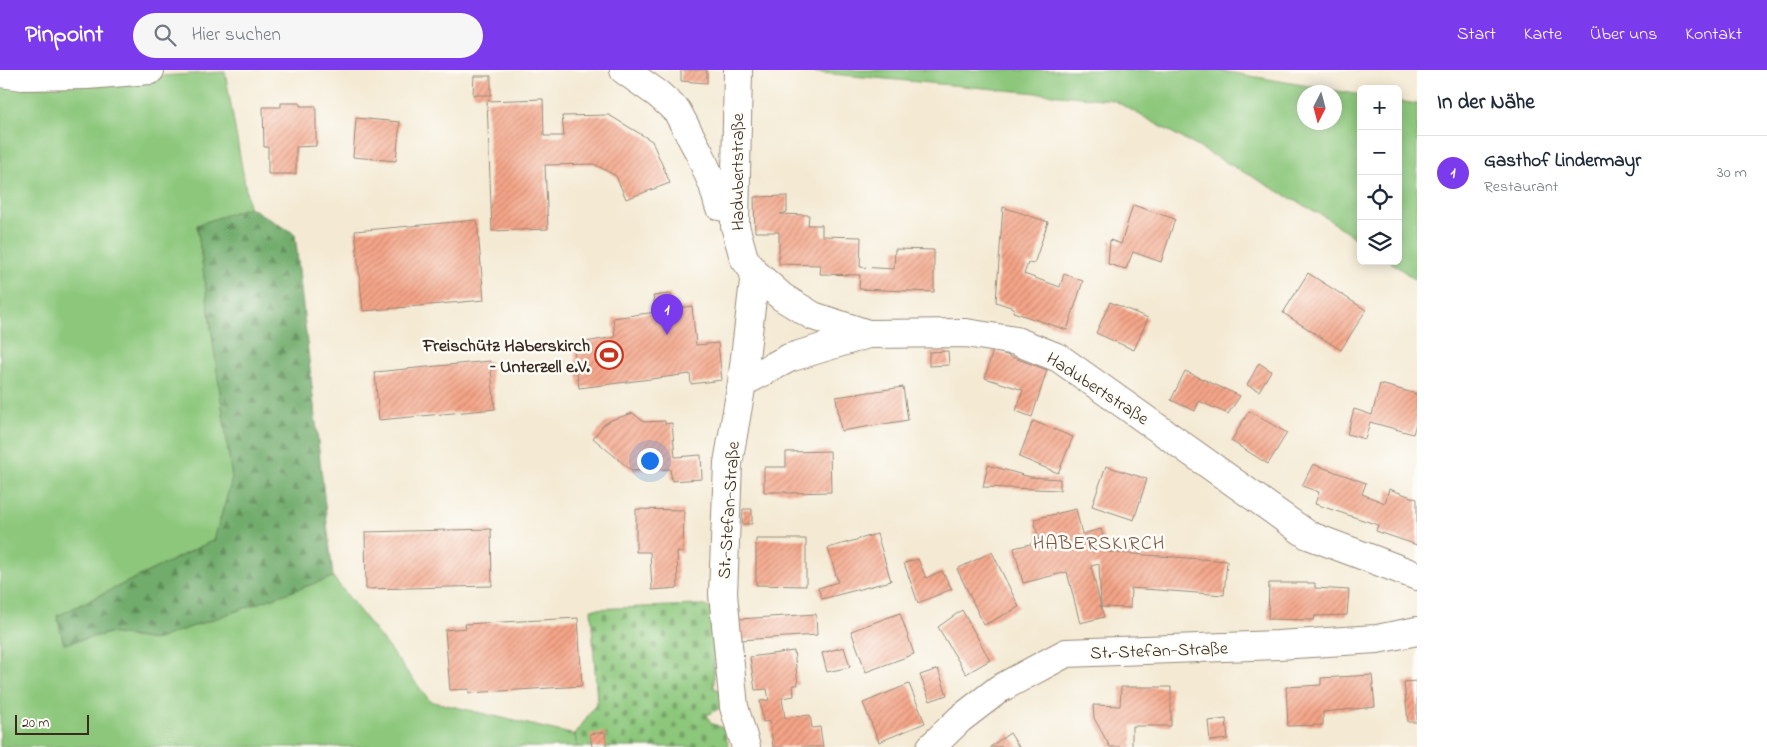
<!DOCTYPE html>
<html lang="de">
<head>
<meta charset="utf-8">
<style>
  :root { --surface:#fff; --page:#f6f6f7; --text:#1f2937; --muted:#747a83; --line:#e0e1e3; --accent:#7c3aed }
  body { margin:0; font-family:"Indie Flower",sans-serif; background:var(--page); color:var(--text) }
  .controls { position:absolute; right:15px; top:15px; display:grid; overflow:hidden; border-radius:8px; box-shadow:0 2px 12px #0003 }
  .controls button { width:45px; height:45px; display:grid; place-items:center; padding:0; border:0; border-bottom:1px solid var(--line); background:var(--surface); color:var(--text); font:25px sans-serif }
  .compass { position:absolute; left:1297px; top:15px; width:45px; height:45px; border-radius:50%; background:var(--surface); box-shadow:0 2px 12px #0003; rotate:186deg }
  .scale { position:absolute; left:15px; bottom:12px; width:74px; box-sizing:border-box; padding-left:5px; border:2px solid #3b2a1e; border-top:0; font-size:14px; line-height:18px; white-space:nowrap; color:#3b2a1e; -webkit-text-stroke:4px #fdfcf7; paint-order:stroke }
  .you { position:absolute; left:649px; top:390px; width:18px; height:18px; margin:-12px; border:4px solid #fff; border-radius:50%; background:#1a73e8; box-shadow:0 0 0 8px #1a73e833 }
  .badge { display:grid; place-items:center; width:32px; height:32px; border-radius:50%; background:var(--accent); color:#fff; font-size:16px; font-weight:700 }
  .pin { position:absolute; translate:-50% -41px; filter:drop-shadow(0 1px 2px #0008) }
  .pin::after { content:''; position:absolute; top:26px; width:18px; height:15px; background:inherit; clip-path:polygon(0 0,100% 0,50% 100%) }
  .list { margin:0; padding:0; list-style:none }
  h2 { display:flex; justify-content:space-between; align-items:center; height:65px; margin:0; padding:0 20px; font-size:21px }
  h2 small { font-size:16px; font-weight:400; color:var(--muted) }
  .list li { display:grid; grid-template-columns:32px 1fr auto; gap:15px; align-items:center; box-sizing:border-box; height:75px; padding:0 20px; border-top:1px solid var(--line) }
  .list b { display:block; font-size:19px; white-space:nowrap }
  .list p { margin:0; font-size:16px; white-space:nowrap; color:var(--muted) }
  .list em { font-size:16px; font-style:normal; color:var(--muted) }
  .icon { flex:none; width:28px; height:28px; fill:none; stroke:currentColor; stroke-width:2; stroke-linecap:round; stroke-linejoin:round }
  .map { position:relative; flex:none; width:1417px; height:677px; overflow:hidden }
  header { display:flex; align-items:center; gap:30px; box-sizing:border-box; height:70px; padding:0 25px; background:var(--accent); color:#fff }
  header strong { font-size:24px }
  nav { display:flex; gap:28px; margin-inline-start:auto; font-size:18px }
  .search { width:350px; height:45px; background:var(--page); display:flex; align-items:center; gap:12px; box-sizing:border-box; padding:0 18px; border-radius:28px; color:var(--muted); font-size:19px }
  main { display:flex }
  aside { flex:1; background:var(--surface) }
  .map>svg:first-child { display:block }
  .green { fill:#8cc77c; stroke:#64784d; fill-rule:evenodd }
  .forest { fill:url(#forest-firs); stroke:#566b45 }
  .cemetery { fill:url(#cemetery-stones); stroke:#64784d }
  .building { fill:url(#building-hatch); fill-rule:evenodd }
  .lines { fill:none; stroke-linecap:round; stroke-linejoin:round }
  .minor-casing { stroke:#988a79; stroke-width:30 }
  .minor { stroke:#fff; stroke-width:28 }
  .labels { text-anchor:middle; stroke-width:5; stroke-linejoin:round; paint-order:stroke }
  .street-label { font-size:18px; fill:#3b2a1e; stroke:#fdfcf7 }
  .poi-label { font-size:18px; font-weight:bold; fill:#3b2a1e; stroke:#fdfcf7; text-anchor:end }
  .quarter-label { font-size:20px; letter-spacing:1px; fill:#7c5543; stroke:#fdfcf7 }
</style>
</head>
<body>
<header>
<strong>Pinpoint</strong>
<div class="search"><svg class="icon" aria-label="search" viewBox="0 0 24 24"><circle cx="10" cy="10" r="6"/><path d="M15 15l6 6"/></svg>Hier suchen</div>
<nav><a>Start</a><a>Karte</a><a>Über uns</a><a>Kontakt</a></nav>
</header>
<main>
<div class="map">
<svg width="1417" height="677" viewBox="0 0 1417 677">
  <defs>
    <pattern id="forest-firs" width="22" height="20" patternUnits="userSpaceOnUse" patternTransform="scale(1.25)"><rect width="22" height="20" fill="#71ac6c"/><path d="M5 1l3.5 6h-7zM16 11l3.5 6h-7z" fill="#5e8c58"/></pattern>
    <pattern id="cemetery-stones" width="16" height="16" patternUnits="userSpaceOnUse" patternTransform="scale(1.25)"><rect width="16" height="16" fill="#8cc77c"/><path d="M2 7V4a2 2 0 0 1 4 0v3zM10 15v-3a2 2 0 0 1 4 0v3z" fill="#74a265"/></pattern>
    <pattern id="building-hatch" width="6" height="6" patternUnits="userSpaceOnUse" patternTransform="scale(1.25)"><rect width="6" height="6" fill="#f5a588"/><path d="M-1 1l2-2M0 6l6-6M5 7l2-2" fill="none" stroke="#c8876f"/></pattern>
  </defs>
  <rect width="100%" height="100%" fill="#fdfcf7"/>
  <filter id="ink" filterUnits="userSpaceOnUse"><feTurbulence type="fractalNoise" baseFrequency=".02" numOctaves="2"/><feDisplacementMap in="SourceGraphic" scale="10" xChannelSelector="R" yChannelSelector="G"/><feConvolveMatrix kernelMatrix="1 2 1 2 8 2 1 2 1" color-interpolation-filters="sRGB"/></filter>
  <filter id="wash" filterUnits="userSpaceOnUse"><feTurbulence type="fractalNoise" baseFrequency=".0096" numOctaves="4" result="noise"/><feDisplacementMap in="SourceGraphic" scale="20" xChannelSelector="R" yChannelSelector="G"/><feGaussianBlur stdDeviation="1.12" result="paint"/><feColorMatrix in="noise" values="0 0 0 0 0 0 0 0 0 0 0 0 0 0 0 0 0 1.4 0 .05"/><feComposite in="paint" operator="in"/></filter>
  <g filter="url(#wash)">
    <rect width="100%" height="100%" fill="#f4ead4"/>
    <!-- green -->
    <path class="green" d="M788,0h428l145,25v147l-36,-25 -212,-117zM1334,22v30h-30v-30z
      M225,2l24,135 -52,18 35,254 -18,61 -157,76 7,28 45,-11 45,7 179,-63 97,124 145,34 2,12h-577v-663h29z
      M1398,31l19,3v177l-28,-20h9z"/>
    <!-- forest -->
    <path class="forest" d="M249,137l46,27 38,343 -179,63 -45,-7 -45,11 -7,-28 157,-76 18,-61 -35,-254z"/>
    <!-- cemetery -->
    <path class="cemetery" d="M697,535c9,0 14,2 17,10v73l6,2 2,17 -15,8 4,8 12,5 6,19h-152l-2,-12 22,-33 -6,-93z"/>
    <g id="blocks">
      <!-- building -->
      <path class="building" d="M681,0h26v13l-26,-2z
        M474,6h17v19h-18z
        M543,29l1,37h20l-2,-20 47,-1 43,26 18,42 -44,16 -10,-23 -22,-12 -49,1 3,64 -56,2 -5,-130z
        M281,33h19v3h16v40l-20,1v27h-28v-27h-4l-1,-40h18z
        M356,48l44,4 -4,39 -43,-4z
        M787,126v16l-7,2 29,1 -1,10h14v11l39,1 -1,30 34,2 1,-20 39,1v42l-75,-3 1,-14 -40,-1 1,-9 -42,-1v-32h-24l-1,-35z
        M1133,135l42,14 -14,43 -28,-10 -7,17 -18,-5 2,-24 11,4z
        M1003,137l45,15 -14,42 -6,-1 -4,11 36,13 4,-13 19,7 -16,49 -54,-18 1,-4 -18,-6z
        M477,150l7,80 -121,11 -8,-80z
        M1308,203l58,37 -25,40 -58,-37z
        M671,224l2,15 19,-3 4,39 22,-2 4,37 -31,4 -1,-10 -111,14 -5,-38 6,-1 -1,-6 36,-6 -2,-19 43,-6 -3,-16z
        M1110,232l38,16 -14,32 -38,-17z
        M993,280l54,20 -15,47 -16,-6 7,-21 -38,-12z
        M948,281l1,14 -20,1v-14z
        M490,291l5,48 -116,11 -4,-48z
        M1259,293l12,8 -12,20 -12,-6z
        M1185,301l55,25 -12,18 -29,-13 -4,10 -24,-11z
        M1380,314l37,10v26l-4,14 -43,-12 -5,17 -18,-5 7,-25 18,6z
        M903,317l5,33 -67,11 -5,-34z
        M1249,341l38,22 -19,31 -37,-23z
        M633,343l11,9 21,-1v3l7,-1 3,34 26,-2 1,24 -30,2 -2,-12 -38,2 -39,-33 10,-13 8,-5z
        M1033,351l40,16 -15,36 -39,-16z
        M830,381l1,41 -45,1v-1h-22v-25h22v-15z
        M1313,394l53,19 -4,11 23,9 4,-14 28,10v46l-41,-14 2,-6 -63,-21 4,-12 -17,-6z
        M988,395l42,12 30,2v11l-77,-3z
        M1106,396l41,13 -13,41 -42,-14z
        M636,439l48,1 -1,43 -6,-1 1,36 -26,2 -2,-38h-14z
        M743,439h9v15h-10z
        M1076,439l6,25 19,-5 6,23 120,9 -3,34 -93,-7 -1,20 -29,-1 3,10 -24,6 -13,-51 -44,11 -9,-35 25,-6 -5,-23zM1099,494l2,43 -10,-41z
        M491,459l1,57 -126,3 -1,-57z
        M877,464l14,47 -69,18 -4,-11 20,-6 -10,-34z
        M756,469h50v47l-50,-1z
        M992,482l27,55 -35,18 -27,-56z
        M918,489l8,19 16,-7 10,18 -34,14 -14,-40z
        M1269,513h46v5l34,2 -2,25 -32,1 -1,4 -46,-1z
        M962,540l28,50 -24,14 -28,-47z
        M900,543l14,41 -48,18 -15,-41z
        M816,544l1,21 -77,5 -1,-21z
        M578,548l4,68 -113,7v-4l-19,1 -5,-60 21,-2 -1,-4z
        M844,577l6,20 -23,5 -5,-19z
        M794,581l4,34h-5l1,11 -12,2 3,20 25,-3 2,13 8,-1 3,20h-50l-3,-26 -7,1 -3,-21 9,-1 -2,-11 -12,1 -5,-33z
        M938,599l9,26 -17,6 -10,-26z
        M1372,605l3,32 -52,5v13l-35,1 -2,-39 35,-2v-7z
        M1417,611v41h-9l-4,-40z
        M909,614l16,39 -46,19 -16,-39z
        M1121,617h50v39h-39v21h-22l-16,-29 -1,-13 27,1z
        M1226,649l2,20 -18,2 -2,-20z
        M605,662l2,15h-15l-2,-13z
        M1010,663l9,14h-29z"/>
    </g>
  </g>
  <g filter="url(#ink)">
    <use href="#blocks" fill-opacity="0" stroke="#988a79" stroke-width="1"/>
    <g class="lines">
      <defs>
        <path id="minor" d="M624,0l34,24 19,17 23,43 13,31 6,21 16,3
          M738,0l-3,156 9,32 11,15 27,24 31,19 55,18 98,-1 50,8 43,17 249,177 109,41
          M0,3l23,3 64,-1 63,-5
          M742,313l47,-25 79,-24
          M746,677l-12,-40 -11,-113 5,-131 14,-80 13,-110
          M931,677l29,-28 39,-30 67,-36 212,-8 99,-6 40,-8"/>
      </defs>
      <!-- minor casing -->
      <use href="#minor" class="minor-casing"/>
      <!-- minor -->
      <use href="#minor" class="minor"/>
    </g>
  </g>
  <!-- icons -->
  <defs>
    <symbol id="stadium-ring" viewBox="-11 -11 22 22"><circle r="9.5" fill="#fdfcf7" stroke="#c8321e" stroke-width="1.5"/><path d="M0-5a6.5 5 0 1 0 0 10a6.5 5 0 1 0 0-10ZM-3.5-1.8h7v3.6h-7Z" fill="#c8321e"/></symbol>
  </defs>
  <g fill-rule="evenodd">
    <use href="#stadium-ring" x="593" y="269" width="32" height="32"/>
  </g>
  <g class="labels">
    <!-- street labels -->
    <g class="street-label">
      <text transform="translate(737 102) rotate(-90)" y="6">Hadubertstraße</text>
      <text transform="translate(1098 318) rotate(33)" y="6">Hadubertstraße</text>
      <text transform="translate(728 440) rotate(-86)" y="6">St.-Stefan-Straße</text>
      <text transform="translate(1159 580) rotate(-2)" y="6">St.-Stefan-Straße</text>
    </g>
    <!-- poi labels -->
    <g class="poi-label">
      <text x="590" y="281">Freischütz Haberskirch<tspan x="590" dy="21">– Unterzell e.V.</tspan></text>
    </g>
    <!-- quarter labels -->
    <g class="quarter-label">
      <text x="1099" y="479">HABERSKIRCH</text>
    </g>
  </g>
</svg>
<div class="controls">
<button>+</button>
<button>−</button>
<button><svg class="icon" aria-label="locate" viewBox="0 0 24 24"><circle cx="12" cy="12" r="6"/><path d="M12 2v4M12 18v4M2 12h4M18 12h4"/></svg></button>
<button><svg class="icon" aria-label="layers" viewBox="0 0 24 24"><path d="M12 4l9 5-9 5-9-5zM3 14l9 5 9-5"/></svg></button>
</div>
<svg class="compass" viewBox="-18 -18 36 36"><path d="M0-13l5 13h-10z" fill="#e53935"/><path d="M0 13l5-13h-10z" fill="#747a83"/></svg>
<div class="scale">20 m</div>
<div class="you"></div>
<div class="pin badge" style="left:667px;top:265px">1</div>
</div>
<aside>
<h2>In der Nähe<small></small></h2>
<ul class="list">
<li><span class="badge">1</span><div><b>Gasthof Lindermayr</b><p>Restaurant</p></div><em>30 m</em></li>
</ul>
</aside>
</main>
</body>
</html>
